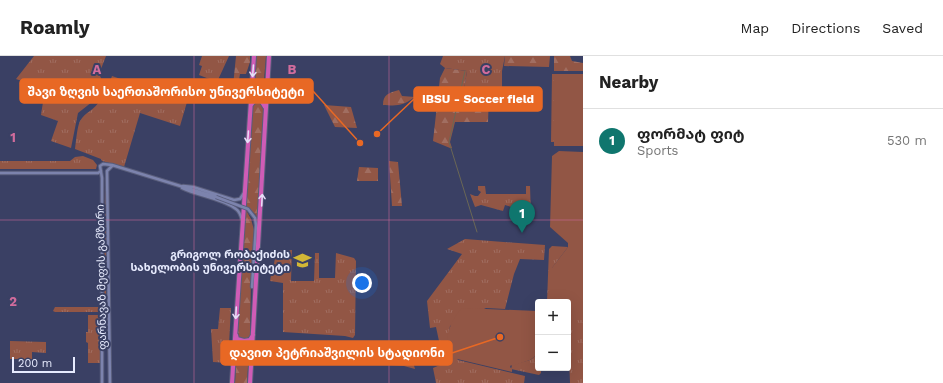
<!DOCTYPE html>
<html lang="en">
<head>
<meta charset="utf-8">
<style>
  :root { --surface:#fff; --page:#f6f6f6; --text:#222; --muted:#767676; --line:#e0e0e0; --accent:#0f766e }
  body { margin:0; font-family:"Work Sans","Noto Sans Georgian",sans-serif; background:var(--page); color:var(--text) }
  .controls { position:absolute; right:12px; bottom:12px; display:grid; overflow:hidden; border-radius:4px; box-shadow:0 4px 16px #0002 }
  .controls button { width:36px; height:36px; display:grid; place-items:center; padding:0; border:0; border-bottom:1px solid var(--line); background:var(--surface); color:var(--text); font:20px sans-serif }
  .scale { position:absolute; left:12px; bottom:10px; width:63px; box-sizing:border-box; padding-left:4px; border:2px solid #e7ebfe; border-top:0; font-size:11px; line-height:14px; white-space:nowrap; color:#e7ebfe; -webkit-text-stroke:3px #3a4064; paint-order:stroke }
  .you { position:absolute; left:362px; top:227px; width:14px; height:14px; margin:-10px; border:3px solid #fff; border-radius:50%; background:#1a73e8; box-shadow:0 0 0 6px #1a73e833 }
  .badge { display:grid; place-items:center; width:26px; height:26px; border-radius:50%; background:var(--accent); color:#fff; font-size:13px; font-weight:700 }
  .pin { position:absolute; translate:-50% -33px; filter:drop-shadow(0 1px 2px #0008) }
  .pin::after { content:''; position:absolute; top:21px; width:14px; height:12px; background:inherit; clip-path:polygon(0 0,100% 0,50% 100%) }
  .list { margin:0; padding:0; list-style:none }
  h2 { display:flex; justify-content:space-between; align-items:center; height:52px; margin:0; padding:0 16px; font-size:17px }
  h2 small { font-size:13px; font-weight:400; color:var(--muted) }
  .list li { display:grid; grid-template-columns:26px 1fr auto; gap:12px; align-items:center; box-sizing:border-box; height:64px; padding:0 16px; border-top:1px solid var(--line) }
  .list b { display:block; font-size:15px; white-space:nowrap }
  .list p { margin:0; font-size:13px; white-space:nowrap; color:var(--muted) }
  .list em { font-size:13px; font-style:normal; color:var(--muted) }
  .map { position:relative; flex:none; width:583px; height:327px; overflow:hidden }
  header { display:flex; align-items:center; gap:24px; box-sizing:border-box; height:56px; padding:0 20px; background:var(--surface); border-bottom:1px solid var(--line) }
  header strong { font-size:19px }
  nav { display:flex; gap:22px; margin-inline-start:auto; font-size:14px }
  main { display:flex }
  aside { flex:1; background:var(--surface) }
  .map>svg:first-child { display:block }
  .grass { fill:url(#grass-tufts) }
  .forest { fill:url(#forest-firs) }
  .pitch { fill:#925645 }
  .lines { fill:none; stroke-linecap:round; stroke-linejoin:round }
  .stream { stroke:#6a6755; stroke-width:1 }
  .secondary-casing { stroke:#595d7b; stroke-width:4.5 }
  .highway-casing { stroke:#595d7b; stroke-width:6 }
  .secondary { stroke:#7c83ad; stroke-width:2.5 }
  .highway { stroke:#cf5cb6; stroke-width:4 }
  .secondary-bridge-casing { stroke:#595d7b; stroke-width:4.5; stroke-linecap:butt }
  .secondary-bridge { stroke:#7c83ad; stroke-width:2.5 }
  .oneway { stroke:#e5ddf7 }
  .grid { fill:none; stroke:#d16c9c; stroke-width:1; stroke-opacity:0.55 }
  .labels { text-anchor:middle; stroke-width:4; stroke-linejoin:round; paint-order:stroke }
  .poi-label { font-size:11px; font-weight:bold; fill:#e7ebfe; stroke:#3a4064; text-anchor:end }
  .street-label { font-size:11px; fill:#e7ebfe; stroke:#3a4064 }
  .grid-label { font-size:13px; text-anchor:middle; font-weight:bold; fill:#d16c9c; stroke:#3a4064; stroke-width:4; stroke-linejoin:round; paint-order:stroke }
  .leader { fill:none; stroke:#e86824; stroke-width:1.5 }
  .callout-dot { fill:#e86824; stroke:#3a4064; stroke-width:1.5 }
  .callout { fill:#e86824; stroke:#e86824; stroke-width:1.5 }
  .callout-label { font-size:12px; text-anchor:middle; font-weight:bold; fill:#fff }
</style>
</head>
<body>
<header>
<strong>Roamly</strong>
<nav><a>Map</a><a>Directions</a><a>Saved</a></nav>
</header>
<main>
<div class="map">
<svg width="583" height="327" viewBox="0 0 583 327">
  <defs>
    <pattern id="grass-tufts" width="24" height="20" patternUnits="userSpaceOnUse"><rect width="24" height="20" fill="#925645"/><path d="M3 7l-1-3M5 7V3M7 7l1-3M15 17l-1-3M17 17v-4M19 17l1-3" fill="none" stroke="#a16e61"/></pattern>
    <pattern id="forest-firs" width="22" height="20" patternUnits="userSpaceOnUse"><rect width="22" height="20" fill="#925645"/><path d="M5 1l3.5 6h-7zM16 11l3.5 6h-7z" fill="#a16e61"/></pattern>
  </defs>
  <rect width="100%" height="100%" fill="#3a4064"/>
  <!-- grass -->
  <path class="grass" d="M34,0h72l-7,18 2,4 -9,24 -14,11 -7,35 -20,-7 7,-20 -17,-6 4,-26 -29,-10z
    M202,0h27l-12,26 -18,-7 3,-9 -3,-1z
    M443,0h62l-3,15v23l-39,2 4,-25 -22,-3 -5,-4z
    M552,18h2v68h-3z
    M112,20l75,26 -7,24 -40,-13 -16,54 -22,-6 -1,-2 -26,-10c1,-7 2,-22 5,-28 5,-9 15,-11 20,-21l3,1z
    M83,100l10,4 4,5 -1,4h-96v-8h70l5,-4z
    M105,120l1,1v125h-2z
    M478,130h7l1,8h40v-8h4l1,31h-6v-6l-20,-6 -2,6 -22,-6 -6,2 -5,-13 5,2h3l3,-4 -3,-2z
    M465,183l80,6 -1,15 -24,-1 -6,15 -9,35 -19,-1 -36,18c-3,19 -1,18 8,34l67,16 -1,7h-88l-3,-15 7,-3 -1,-24 -3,-14 -6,1 -3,-27 35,-47 -15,-5z
    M552,190l16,1 -16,21v34h-5l2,-53z
    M292,194l-1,31h23l1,-28h4v25h16l1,-25 18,5 2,3 -1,74 -2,3 -8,-2 -62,-4v-49l-13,-2 2,-12 2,-5 2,-13z
    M55,251h43l2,3 -2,2h-43l-2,-1z
    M220,252h11l-3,55 -15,-1 -2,-33h7z
    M88,259h12v48h-12v-20l-2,-1v-10h2z
    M568,264h15v63h-13l-1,-27 -1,-1z
    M10,285l36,1v11l-14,-1v7h-22z
    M353,286l47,4 4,2 5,13 4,1 2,7 -11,-3 -53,-4v-18z
    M538,298v14h3v5l-2,2 -28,-6 1,-4 18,-5z"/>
  <!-- forest -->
  <path class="forest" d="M236,0h14v6l-4,12h-6l-4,22h-4z
    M256,0h10l-3,36 -3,2h-4l-1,-3z
    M505,0h45l-1,11 -45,-1z
    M554,0h16l2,5 11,2v8h-29z
    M445,12l22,3 -4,25 26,-2 -1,28h-33l-5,20 2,6h-2l-17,-7 7,-63z
    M399,34l3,6 13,1c-13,9 -17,9 -32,8 0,-11 6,-12 16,-15z
    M259,45l5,5 -6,119 -2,-10 -10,-9 7,-100 1,-3z
    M324,49l27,2 6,21 -22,-1z
    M389,105l9,1 4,44h-10z
    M359,111l19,1v13h-21z
    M246,154l5,9 3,11 -3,47 -1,60c-5,2 -10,2 -13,-2z
    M238,289l9,1 2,5 -2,32h-12l2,-36z"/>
  <!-- pitch -->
  <path class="pitch" d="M554,18h29v72h-29z
    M559,95l24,1v168h-15v-18h-17v-33l17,-22v-4l-18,-16 2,-71z
    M462,252l76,3v43l-8,6 -18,6 -1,-1 -1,2 2,2v3l-59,-14c-13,-14 -2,-39 9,-50z"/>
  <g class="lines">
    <!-- stream -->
    <path class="stream" d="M465,15l-16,71 28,90"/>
    <defs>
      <path id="secondary" d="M0,117h98l3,-2
        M183,130l10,1 41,13 6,-1 4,-6
        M182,132c16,8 40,10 54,21 3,2 5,7 6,11
        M252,231l4,-62 -1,-7
        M102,327v-205l-2,-12 3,-2 9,1 104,32
        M110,327l-3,-212 5,-5"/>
      <path id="highway" d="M252,33l2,6c5,4 9,0 12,-4
        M251,49c3,-5 6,-6 11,-3l3,5
        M236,279l1,4 7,2 6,-1 3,-5
        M235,293l3,-5h6l5,2 2,5
        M232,327l22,-327
        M250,327l19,-327"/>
    </defs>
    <!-- secondary casing -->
    <use href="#secondary" class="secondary-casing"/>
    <!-- highway casing -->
    <use href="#highway" class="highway-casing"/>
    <!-- secondary -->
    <use href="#secondary" class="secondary"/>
    <!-- highway -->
    <use href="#highway" class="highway"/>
    <defs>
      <path id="secondary-bridge" d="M216,141l32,12 7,9"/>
    </defs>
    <!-- secondary-bridge casing -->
    <use href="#secondary-bridge" class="secondary-bridge-casing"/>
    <!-- secondary-bridge -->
    <use href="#secondary-bridge" class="secondary-bridge"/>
  </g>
  <!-- one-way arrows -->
  <defs><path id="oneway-shaft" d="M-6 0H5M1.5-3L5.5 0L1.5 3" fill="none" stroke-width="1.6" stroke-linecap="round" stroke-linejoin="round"/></defs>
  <g class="oneway">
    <use href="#oneway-shaft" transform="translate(253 15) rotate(94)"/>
    <use href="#oneway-shaft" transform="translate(248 81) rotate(94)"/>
    <use href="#oneway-shaft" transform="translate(262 144) rotate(-87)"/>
    <use href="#oneway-shaft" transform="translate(236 257) rotate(93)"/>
  </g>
  <!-- grid -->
  <path class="grid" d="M194,0v327M389,0v327M0,164h583"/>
  <!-- icons -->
  <defs>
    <symbol id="university-bare" viewBox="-9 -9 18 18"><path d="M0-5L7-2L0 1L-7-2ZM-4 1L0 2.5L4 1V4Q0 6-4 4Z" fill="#d2b736" stroke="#3a4064" stroke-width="2.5" paint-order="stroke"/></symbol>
  </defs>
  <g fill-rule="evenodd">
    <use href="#university-bare" x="290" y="192" width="25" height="25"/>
  </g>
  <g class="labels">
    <!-- poi labels -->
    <g class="poi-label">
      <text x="290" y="202">გრიგოლ რობაქიძის<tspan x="290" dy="13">სახელობის უნივერსიტეტი</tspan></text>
    </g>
    <!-- street labels -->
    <g class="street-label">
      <text transform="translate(101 221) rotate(-91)" y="4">ფარნავაზ მეფის გამზირი</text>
    </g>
  </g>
  <g class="grid-label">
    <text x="97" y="18">A</text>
    <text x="292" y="18">B</text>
    <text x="486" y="18">C</text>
    <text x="13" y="86">1</text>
    <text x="13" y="250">2</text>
  </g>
  <!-- callouts -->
  <path class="leader" d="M360 87L313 35M377 78L414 43M500 281L452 297"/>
  <g class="callout-dot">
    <circle cx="360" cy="87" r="4"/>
    <circle cx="377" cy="78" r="4"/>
    <circle cx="500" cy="281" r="4"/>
  </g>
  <g class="callout">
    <rect x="20" y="23" width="293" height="24" rx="4"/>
    <rect x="414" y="31" width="128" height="24" rx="4"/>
    <rect x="221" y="285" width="231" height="24" rx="4"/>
  </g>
  <g class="callout-label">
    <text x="166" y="40">შავი ზღვის საერთაშორისო უნივერსიტეტი</text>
    <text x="478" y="47">IBSU - Soccer field</text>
    <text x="337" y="301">დავით პეტრიაშვილის სტადიონი</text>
  </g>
</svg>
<div class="controls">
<button>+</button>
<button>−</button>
</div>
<div class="scale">200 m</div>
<div class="you"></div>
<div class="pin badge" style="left:522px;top:177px">1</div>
</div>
<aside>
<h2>Nearby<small></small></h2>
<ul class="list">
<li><span class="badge">1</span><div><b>ფორმატ ფიტ</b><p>Sports</p></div><em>530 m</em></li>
</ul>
</aside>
</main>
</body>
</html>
